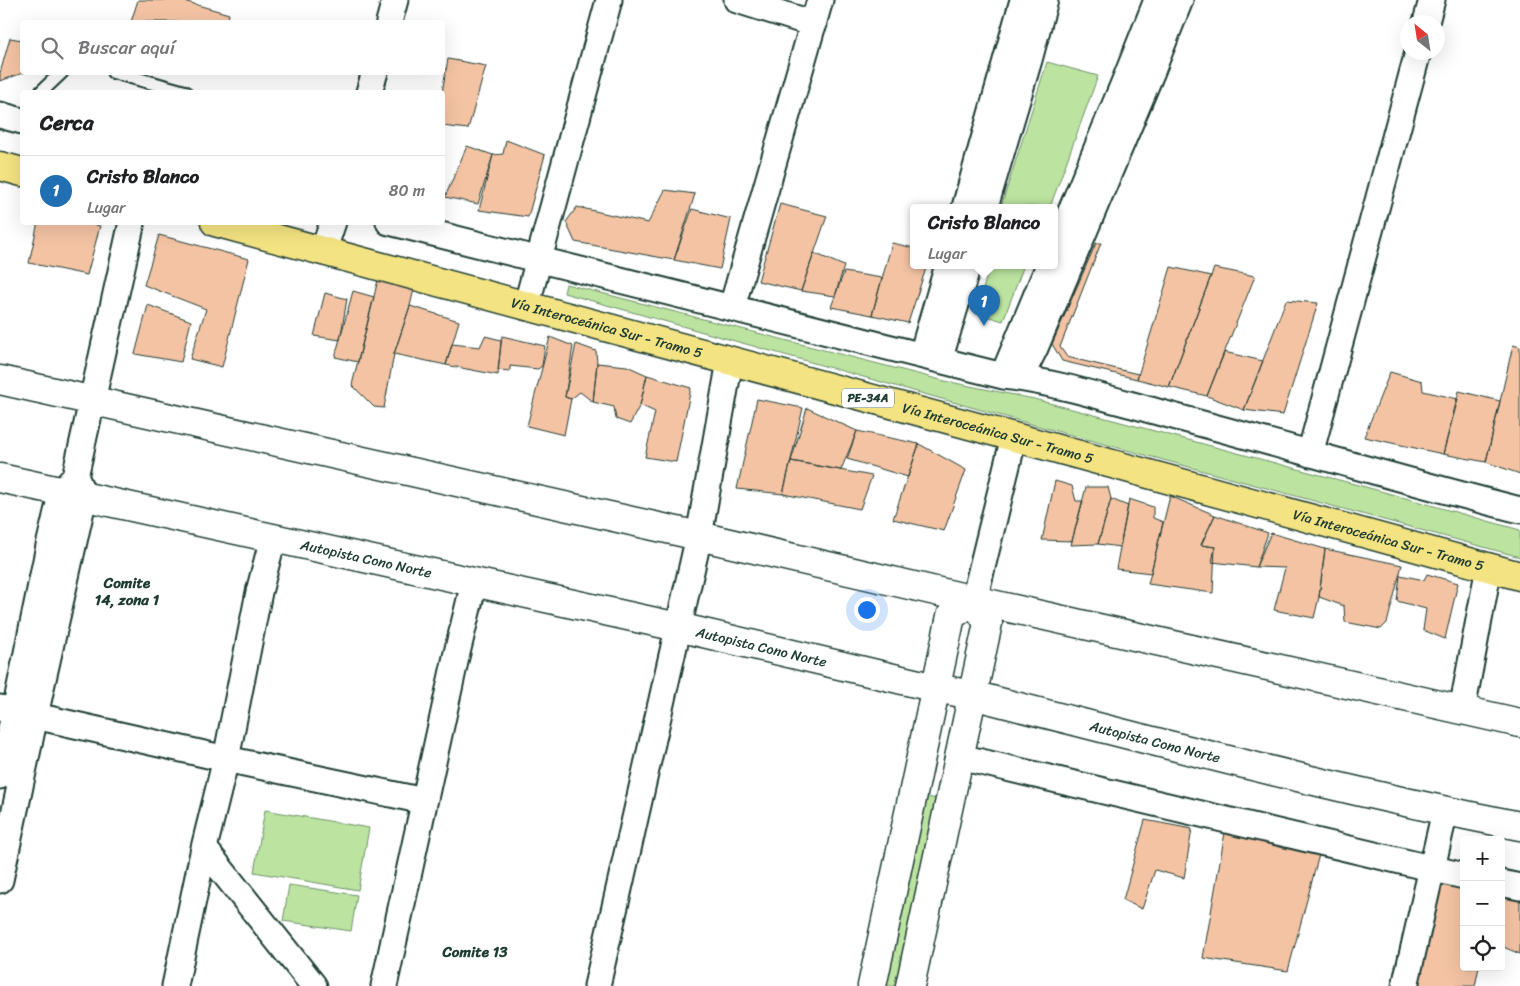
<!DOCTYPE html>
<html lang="es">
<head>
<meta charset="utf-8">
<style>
  :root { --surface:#fff; --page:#f6f6f6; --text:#202124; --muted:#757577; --line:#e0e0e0; --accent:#1f6fb2 }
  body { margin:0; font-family:Sriracha,sans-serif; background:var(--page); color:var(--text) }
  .controls { position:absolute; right:15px; bottom:15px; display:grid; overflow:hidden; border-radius:5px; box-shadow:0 5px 20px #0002 }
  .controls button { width:45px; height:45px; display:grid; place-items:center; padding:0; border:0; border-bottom:1px solid var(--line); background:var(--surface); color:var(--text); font:25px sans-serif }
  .compass { position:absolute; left:1400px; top:15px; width:45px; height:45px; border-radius:50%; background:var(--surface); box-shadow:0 5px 20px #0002; rotate:330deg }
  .you { position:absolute; left:866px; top:609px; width:18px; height:18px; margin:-12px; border:4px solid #fff; border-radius:50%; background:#1a73e8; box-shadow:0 0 0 8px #1a73e833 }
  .badge { display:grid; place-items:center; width:32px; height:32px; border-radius:50%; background:var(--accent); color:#fff; font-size:16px; font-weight:700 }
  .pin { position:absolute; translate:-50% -41px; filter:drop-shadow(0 1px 2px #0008) }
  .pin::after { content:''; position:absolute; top:26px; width:18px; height:15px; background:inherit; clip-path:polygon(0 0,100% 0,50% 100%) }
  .popup { position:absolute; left:910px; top:204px; width:148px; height:65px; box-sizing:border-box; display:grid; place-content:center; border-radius:5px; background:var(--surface); filter:drop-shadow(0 1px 4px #0005); font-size:16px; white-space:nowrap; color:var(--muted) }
  .popup b { font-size:19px; color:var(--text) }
  .popup::after { content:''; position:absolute; left:50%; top:100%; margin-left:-10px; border:10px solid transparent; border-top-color:var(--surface) }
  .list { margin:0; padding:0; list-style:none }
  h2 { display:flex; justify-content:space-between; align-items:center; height:65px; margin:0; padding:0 20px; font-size:21px }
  h2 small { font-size:16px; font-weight:400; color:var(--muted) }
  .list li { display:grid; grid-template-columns:32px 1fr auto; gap:15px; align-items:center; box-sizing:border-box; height:70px; padding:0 20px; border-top:1px solid var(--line) }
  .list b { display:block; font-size:19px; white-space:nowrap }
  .list p { margin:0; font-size:16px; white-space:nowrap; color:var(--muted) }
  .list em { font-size:16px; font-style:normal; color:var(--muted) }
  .icon { flex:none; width:28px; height:28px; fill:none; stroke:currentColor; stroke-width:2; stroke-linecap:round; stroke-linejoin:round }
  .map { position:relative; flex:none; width:1520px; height:986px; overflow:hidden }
  .search { position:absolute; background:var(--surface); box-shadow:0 5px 20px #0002; left:20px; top:20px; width:425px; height:55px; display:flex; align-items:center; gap:12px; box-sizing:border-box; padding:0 18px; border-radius:5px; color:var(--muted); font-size:19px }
  .panel { position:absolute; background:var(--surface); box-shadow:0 5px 20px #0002; left:20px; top:90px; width:425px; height:135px; border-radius:5px }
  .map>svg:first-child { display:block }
  .green { fill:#bce4a0; stroke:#6e906a }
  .building { fill:#f4c3a4; stroke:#1f3d34 }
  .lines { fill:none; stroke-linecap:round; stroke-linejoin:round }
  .lane-casing { stroke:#1f3d34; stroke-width:16 }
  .street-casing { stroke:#1f3d34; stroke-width:29 }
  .secondary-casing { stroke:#1f3d34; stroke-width:31 }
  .highway-casing { stroke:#1f3d34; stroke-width:31 }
  .lane { stroke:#fff; stroke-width:12 }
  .street { stroke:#fff; stroke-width:25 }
  .secondary { stroke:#fff; stroke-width:28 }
  .highway { stroke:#f4e382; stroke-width:28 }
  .labels { text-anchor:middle; stroke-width:4; stroke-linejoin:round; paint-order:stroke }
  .shield { fill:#fff; stroke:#627771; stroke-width:1 }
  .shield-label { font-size:12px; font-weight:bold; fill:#1f3d34 }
  .street-label { font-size:14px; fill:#1f3d34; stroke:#fff }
  .neighbourhood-label { font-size:15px; font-weight:bold; fill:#1f3d34; stroke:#fff }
</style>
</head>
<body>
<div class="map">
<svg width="1520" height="986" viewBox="0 0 1520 986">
  <rect width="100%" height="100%" fill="#fff"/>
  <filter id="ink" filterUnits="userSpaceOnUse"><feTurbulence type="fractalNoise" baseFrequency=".02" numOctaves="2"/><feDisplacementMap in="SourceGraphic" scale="10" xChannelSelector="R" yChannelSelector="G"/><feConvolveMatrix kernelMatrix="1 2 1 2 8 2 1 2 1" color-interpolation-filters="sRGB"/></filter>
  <g filter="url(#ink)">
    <!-- green -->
    <path class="green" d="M1047,62l51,14 -48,131h-49z
      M990,265h34l-21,56 -27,-8z
      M566,284l379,97 89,18 339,90 147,41v27l-489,-133 -467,-131z
      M926,797l12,2 -40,187h-14z
      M265,810l104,18 -11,62 -104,-18z
      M289,885l68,10 -6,36 -68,-10z"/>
    <!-- building -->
    <path class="building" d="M138,0h42l49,14 -2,8h-96z
      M10,38l12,2v32h4l-26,9v-8z
      M448,59l38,7 -18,63 -26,-3v-34z
      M506,140l39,15 -17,62 -49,-7 14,-55 10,-1z
      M467,146l26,9 -15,49 -33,-7z
      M665,190l30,4 -21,66 -99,-18 -9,-20 11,-15 71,16z
      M780,204l47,12 -26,75 -43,-10z
      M692,209l39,10 -11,50 -46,-9z
      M38,222h47l15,4 -13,49 -58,-12z
      M159,235l90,24 -27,108 -32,-8 16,-50 -62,-24z
      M892,243l22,5v17h13l-19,58 -36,-8z
      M1096,243h5l-41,104 7,10 71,17 -1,5 -75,-18 -10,-17z
      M814,253l30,13 -9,30 -34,-5z
      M1171,267l40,9 -42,111 -32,-8z
      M1214,268l41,8 -48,120 -38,-9z
      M844,272l38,6 -10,37 -41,-8z
      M378,280l36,9 -4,17 -16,48 -10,54 -10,-1 -22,-22z
      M353,291l21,6 -16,65 -23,-5z
      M325,293l22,6 -7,41 -26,-4z
      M1286,300l32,3 -35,112 -39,-5z
      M148,305l43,16 -10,41 -46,-8z
      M410,306l49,15 -13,44 -52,-11z
      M485,336l16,4 -3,35 -52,-10 6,-21 28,3z
      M502,336l43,10 -3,20 -4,3 -28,-3v5l-12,-1z
      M550,337l23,9 -8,51 6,2 -7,36 -37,-9z
      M576,344l20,7 1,12 -4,39 -13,-10 -9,7 -6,-2z
      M1513,345l7,2v127l-34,-12z
      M1224,352l39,9 -19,49 -37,-14z
      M597,363l30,3 20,9 -7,30 -10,19 -14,-5 -2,-12 -21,-5z
      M1390,372l32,9 1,10 35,8 -15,55 -79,-17z
      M647,375l44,13 -15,74 -31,-5 10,-45 -15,-7z
      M1459,391l41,10 -14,61 -43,-8z
      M757,399l46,9 -20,86 -46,-5z
      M807,408l50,23 -16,39 -50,-9z
      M857,431l62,13 -11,33 -61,-18z
      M919,444l47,26 -22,61 -51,-12z
      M791,461l81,15 -12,33 -77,-15z
      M1055,481l17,5 4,15h7l-11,40 -30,-1z
      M1086,487h22l3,12 -13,45 -27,1z
      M1170,496l45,19 -14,30 14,2 -2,46 -65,-9z
      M1111,499l17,7 -8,41 -22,-3z
      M1129,499l24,8v11l10,4 -12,51 -35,-4z
      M1215,515l53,18 -12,34 -44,-5 3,-15 -14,-2z
      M1271,533l54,16 -6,48 -5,21 -40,-8 11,-42 -29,-1z
      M1325,549l77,16 -15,58 -6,6 -36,-7 -1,-16 -25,-9z
      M1427,574l31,9 -13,56 -22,-9 3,-21 -29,-8 3,-26 24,5z
      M1145,820l47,9 -8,49 -29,-8 -13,39 -19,-9z
      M1227,821l93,30 -32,120 -85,-13z
      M1430,877l34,10v80h15l-4,19h-58z
      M1501,893l19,4v57l-19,-8z"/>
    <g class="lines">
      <defs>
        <path id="lane" d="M113,72l72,20
          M41,92l21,-20"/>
        <path id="street" d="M737,0l77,24
          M389,22l6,-22
          M1426,22l6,-22
          M369,92l6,-20
          M0,115l22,6
          M965,207l58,-207
          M985,207l44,-147 16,-60
          M389,222l614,154c55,6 112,25 166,39 117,31 233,65 351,95
          M323,252l10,-30
          M1054,252l74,-179 29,-73
          M526,307l83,-307
          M732,307l88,-307
          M922,355l26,-90
          M939,360l29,-95
          M1003,376l46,-111
          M1020,378l15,-30 117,-277 28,-71
          M1310,454l108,-402
          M974,600l40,-163
          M0,708l226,51 198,42
          M1462,710l27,-143
          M960,757l504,119
          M0,776l15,-65 34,-165 13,-55 13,-14 57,-255
          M204,848l110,138
          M0,880l41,-192 43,-191 -8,-19
          M1501,883l19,4
          M175,986l29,-138 22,-89 33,-167 14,-54
          M384,986l72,-329 18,-74
          M597,986l102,-450 31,-175
          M1405,986l40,-175"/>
        <g id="secondary">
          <path d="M0,380l699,156 275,64 546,123"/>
          <path id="s1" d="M0,478l678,149 258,61 36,7c182,46 364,95 548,131"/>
          <path d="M872,986l79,-370 23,-16 14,23 -78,363"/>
        </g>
        <g id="highway">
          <path d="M0,166l22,6"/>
          <path id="s2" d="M215,222l799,215 506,139"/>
        </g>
      </defs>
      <!-- lane casing -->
      <use href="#lane" class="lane-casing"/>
      <!-- street casing -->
      <use href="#street" class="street-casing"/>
      <!-- secondary casing -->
      <use href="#secondary" class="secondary-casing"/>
      <!-- highway casing -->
      <use href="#highway" class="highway-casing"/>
      <!-- lane -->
      <use href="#lane" class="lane"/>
      <!-- street -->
      <use href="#street" class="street"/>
      <!-- secondary -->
      <use href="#secondary" class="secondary"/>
      <!-- highway -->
      <use href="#highway" class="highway"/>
    </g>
  </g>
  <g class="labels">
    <!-- shield labels -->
    <rect class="shield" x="842" y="388.5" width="52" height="19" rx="4"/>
    <g class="shield-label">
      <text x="868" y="402">PE-34A</text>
    </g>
    <!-- street labels -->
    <g class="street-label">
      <text dy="5" stroke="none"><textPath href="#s2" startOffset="406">Vía Interoceánica Sur - Tramo 5</textPath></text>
      <text dy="5" stroke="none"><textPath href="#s2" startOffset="811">Vía Interoceánica Sur - Tramo 5</textPath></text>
      <text dy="5" stroke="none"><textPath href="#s2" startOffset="1216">Vía Interoceánica Sur - Tramo 5</textPath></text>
      <text dy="5" stroke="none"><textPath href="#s1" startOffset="375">Autopista Cono Norte</textPath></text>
      <text dy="5" stroke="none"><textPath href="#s1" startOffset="780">Autopista Cono Norte</textPath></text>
      <text dy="5" stroke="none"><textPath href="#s1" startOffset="1185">Autopista Cono Norte</textPath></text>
    </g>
    <!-- neighbourhood labels -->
    <g class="neighbourhood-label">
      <text x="127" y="588">Comite<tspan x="127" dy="17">14, zona 1</tspan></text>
      <text x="475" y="957">Comite 13</text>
    </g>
  </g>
</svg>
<div class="controls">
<button>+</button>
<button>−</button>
<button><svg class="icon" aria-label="locate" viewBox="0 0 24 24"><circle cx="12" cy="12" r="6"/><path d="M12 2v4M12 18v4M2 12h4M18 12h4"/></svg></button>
</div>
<svg class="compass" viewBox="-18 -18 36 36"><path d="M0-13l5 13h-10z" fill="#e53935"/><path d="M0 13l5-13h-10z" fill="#757577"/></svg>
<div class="you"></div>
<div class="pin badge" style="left:984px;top:326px">1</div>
<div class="popup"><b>Cristo Blanco</b>Lugar</div>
<div class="search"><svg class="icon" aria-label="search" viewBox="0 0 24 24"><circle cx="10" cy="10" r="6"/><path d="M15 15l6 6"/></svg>Buscar aquí</div>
<section class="panel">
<h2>Cerca<small></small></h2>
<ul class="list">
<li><span class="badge">1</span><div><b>Cristo Blanco</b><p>Lugar</p></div><em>80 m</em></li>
</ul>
</section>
</div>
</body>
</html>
